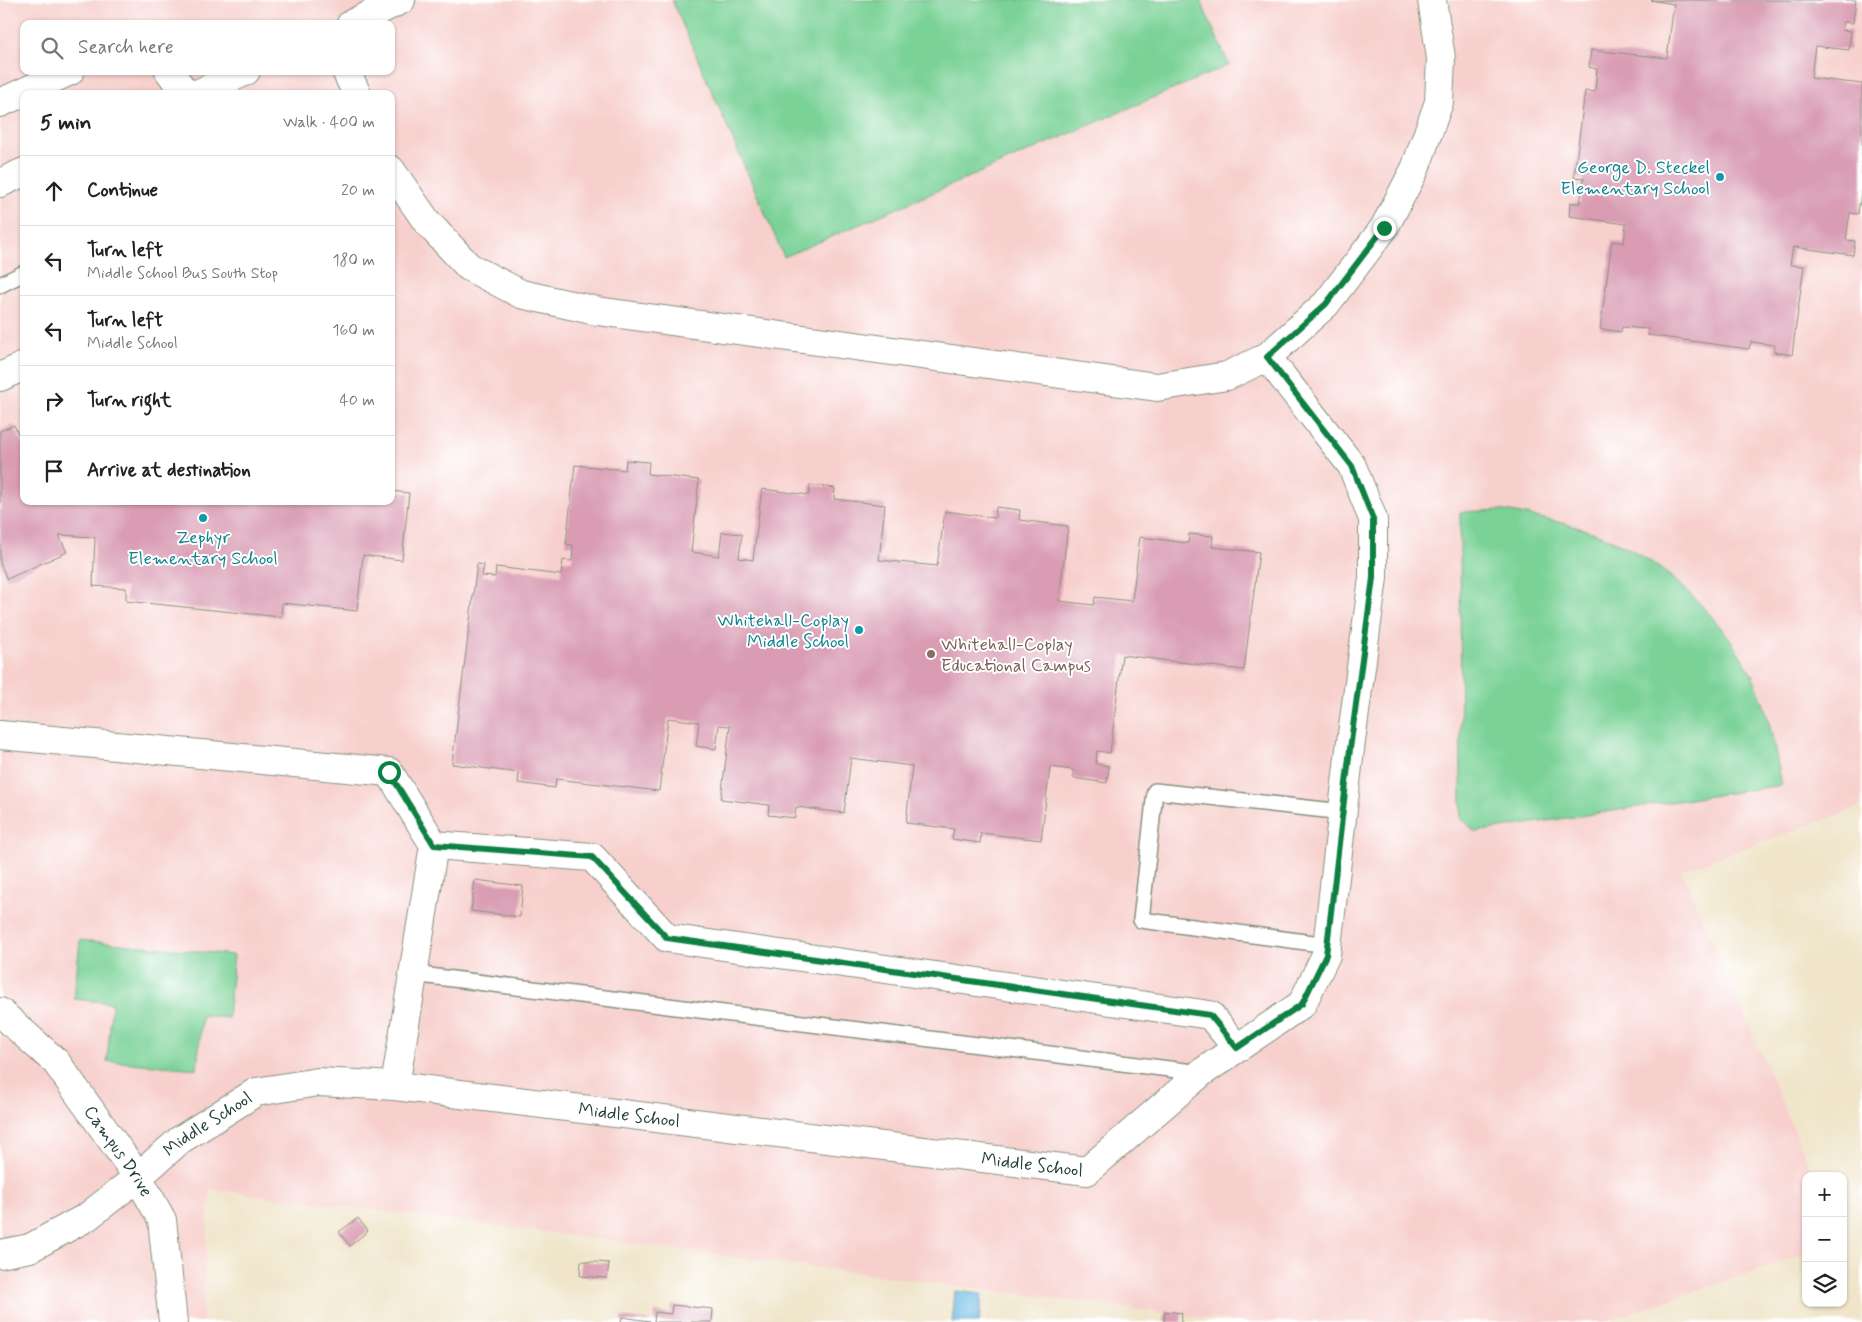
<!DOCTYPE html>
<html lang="en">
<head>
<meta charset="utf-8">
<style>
  :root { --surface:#fff; --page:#f6f6f6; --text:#222; --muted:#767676; --line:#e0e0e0 }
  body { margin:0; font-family:Mynerve,sans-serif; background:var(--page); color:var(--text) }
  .controls { position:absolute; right:15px; bottom:15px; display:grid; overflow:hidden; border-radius:10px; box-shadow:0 1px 4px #0004 }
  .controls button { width:45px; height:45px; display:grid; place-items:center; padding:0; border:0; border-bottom:1px solid var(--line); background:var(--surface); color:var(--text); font:25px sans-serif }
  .stop { position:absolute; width:15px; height:15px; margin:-11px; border:4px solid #0b8043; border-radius:50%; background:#fff }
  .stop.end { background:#0b8043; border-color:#fff; box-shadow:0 1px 5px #0008 }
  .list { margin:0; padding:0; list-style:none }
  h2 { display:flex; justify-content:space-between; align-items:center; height:65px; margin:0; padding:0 20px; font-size:21px }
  h2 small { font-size:16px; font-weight:400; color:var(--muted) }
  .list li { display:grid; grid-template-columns:32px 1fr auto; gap:15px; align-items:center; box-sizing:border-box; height:70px; padding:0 20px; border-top:1px solid var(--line) }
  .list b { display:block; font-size:19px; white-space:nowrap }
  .list p { margin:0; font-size:16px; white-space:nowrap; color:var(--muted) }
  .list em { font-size:16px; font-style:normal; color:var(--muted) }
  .icon { flex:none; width:28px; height:28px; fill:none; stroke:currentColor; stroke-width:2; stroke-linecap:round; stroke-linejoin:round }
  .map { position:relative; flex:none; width:1862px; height:1322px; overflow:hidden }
  .search { position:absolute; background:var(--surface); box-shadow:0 1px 4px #0004; left:20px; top:20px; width:375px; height:55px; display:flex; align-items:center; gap:12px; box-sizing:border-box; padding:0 18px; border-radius:10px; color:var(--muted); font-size:19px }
  .panel { position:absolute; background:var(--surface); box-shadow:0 1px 4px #0004; left:20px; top:90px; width:375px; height:415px; border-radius:10px }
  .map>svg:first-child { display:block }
  .built { fill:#f7d0cd; fill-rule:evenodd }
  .green { fill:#7ad297; stroke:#4c8866 }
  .water { fill:#6abae4; stroke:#447c8c }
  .building { fill:#d99cb3 }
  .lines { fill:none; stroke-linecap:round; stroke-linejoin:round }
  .lane-casing { stroke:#88917f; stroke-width:18 }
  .street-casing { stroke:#88917f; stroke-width:30 }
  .lane { stroke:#fff; stroke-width:15 }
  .street { stroke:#fff; stroke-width:28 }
  .route { stroke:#0b8043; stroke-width:6 }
  .culture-dot { fill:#0f9aa8; stroke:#fff; stroke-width:2 }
  .education-dot { fill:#8d6e63; stroke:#fff; stroke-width:2 }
  .labels { text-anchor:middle; stroke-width:4; stroke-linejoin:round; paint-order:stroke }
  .culture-label { font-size:18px; fill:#0d838f; stroke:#fff; text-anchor:end }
  .education-label { font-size:18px; fill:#785e54; stroke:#fff; text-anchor:start }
  .street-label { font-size:18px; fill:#1f3d34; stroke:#fff }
</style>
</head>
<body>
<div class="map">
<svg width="1862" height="1322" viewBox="0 0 1862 1322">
  <rect width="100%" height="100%" fill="#fff"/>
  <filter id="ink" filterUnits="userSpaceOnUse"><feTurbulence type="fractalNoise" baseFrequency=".02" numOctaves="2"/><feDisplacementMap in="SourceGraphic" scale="10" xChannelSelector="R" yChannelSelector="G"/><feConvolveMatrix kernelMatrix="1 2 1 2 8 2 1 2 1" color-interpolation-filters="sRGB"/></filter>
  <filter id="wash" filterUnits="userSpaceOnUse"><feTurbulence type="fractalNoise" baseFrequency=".0096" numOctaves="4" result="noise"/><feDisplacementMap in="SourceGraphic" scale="20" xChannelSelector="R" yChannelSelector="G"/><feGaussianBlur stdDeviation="1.12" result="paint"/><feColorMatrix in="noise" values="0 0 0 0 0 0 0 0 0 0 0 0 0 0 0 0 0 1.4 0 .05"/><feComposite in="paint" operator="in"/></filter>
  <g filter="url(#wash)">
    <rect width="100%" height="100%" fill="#f0e5ca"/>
    <!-- built -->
    <path class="built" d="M0,0h1862v806l-180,65 132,305h-8v78l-202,68h-368l-1026,-133 -8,133h-202zM24,24h367v47h-367zM24,94h367v407h-367z"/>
    <!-- green -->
    <path class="green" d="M672,0h528l29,65 -445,192z
      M1501,510c39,8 82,15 117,33 52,24 102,75 130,125 20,35 26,78 34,117l-307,47 -14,-15 -1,-305z
      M80,940l154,15 -6,63 -26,-3 -5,54 -90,-8 5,-58 -38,-4z"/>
    <!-- water -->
    <path class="water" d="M955,1291l27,3 -3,28h-27z"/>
    <g id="blocks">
      <!-- building -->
      <path class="building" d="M1651,0h205l-3,23 -9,-1 -2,8 9,1 -2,19 -34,-4 -4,32 51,6v100l-4,30 -8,-1 -4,27 9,1 -2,14 -60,-8 -3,18 14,1 -12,89 -18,-3 1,-7 -24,-3 -2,7 -102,-14 1,-6 -26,-2 -1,5 -21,-3 12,-88 12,2 2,-19 -57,-8 1,-13h10l4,-25 -10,-1 11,-86 10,1 2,-23 -8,-2 2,-17 76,8 7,-54z
        M14,425l10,21v55h367v-10l18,2 -7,67 -39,-5 -6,56 -75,-8 -1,14 -155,-16v-13l-33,-2 2,-49 -36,-2 8,17 -60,27 -7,-16v-132z
        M626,460l23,2 -1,12 51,6 -8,72 28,4 3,-24 20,2 -3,24 14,2 9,-71 47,6 1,-10 25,3 -1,11 51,6 -6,55 58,6 8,-55 50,7 1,-11 24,3 -1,10 49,6 -9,75 35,4 1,-8 37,4 8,-64 48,6 1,-9 24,2 -1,11 47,5 -15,118 -122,-15 -12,98 -13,-2 -1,13 13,2 -2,17 -34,-5v-8l-23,-3 -9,73 -60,-7 -1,10 -28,-4 2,-10 -48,-6 6,-57 -61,-8 -7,55 -48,-6 -1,11 -27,-3 1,-10 -48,-6 9,-73 -11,-1 -3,24 -20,-3 3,-24 -31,-4 -9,73 -103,-12 -1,9 -37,-5 1,-10 -67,-9 25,-200 7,1 -2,11 13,1 1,-10 65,8 2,-15 9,1 1,-16 -7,-1 9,-79 50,5z
        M475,880l48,6 -3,31 -49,-6z
        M358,1218l10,13 -18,15 -11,-14z
        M581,1261l28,2 -2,15 -27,-2z
        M672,1305l41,4 -1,13h-58l1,-10 16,2z
        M1165,1311l17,2 -1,9h-17z
        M622,1317l28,4v1h-29z"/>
    </g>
  </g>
  <g filter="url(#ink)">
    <use href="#blocks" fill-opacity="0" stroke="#88917f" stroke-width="1"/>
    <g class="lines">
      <defs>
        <path id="lane" d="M0,285l24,-12
          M1328,945l-187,-25 14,-129 188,21
          M413,974l788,99"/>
        <g id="street">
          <path d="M351,24l50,-24"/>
          <path d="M169,71l17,23"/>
          <path d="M346,71l11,23"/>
          <path d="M197,94l49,-23"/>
          <path d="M0,103l70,-32"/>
          <path d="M391,170l36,52 42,45 52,27 76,17 560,76 70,-11 40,-19 59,-53 58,-76 31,-59 24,-67 2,-44 -9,-58"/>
          <path d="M0,183l24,-11"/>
          <path d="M0,377l24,-11"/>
          <path d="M0,735l389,37 45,73 -39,241"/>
          <path d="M434,845l158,12 75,81 543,77 27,33"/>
          <path id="s1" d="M0,1012l56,50 82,115 24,43 11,102"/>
          <path id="s2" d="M0,1254l30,-6 57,-31 51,-40 42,-37 76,-48 62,-10 77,4 692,85 114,-98 101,-69 24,-49 24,-206 23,-171v-59l-21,-53 -85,-109"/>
        </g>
      </defs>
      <!-- lane casing -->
      <use href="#lane" class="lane-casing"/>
      <!-- street casing -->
      <use href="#street" class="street-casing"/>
      <!-- lane -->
      <use href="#lane" class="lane"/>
      <!-- street -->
      <use href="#street" class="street"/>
    </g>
  </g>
  <g class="lines" filter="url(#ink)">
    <!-- route -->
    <path class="route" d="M389,772l45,73 158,12 75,81 543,77 27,33 65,-44 24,-49 24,-206 23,-171v-59l-21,-53 -85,-109 59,-53 58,-76"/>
  </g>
  <!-- markers -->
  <g class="culture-dot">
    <circle cx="1720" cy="177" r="5"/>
    <circle cx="203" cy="518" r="5"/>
    <circle cx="859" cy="630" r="5"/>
  </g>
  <circle class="education-dot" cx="931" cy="654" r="5"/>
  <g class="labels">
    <!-- culture labels -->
    <g class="culture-label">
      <text x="1710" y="173">George D. Steckel<tspan x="1710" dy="21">Elementary School</tspan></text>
      <text x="203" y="543" text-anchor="middle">Zephyr<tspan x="203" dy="21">Elementary School</tspan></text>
      <text x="849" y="626">Whitehall-Coplay<tspan x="849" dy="21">Middle School</tspan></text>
    </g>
    <!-- education labels -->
    <g class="education-label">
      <text x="941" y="650">Whitehall-Coplay<tspan x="941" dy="21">Educational Campus</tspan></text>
    </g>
    <!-- street labels -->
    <g class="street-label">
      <text dy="6" stroke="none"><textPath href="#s2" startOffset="682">Middle School</textPath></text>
      <text dy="6" stroke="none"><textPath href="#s2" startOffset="248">Middle School</textPath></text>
      <text dy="6" stroke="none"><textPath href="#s1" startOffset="184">Campus Drive</textPath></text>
      <text dy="6" stroke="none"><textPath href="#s2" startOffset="1088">Middle School</textPath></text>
    </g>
  </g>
</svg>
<div class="controls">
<button>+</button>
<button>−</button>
<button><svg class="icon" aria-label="layers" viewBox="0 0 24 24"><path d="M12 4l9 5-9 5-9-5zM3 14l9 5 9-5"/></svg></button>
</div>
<div class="stop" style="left:389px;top:772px"></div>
<div class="stop end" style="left:1384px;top:228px"></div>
<div class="search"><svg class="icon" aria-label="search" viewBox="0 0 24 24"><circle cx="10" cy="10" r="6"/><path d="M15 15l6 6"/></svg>Search here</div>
<section class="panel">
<h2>5 min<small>Walk · 400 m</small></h2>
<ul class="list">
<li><svg class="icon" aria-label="ahead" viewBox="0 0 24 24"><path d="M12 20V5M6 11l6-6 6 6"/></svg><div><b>Continue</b></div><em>20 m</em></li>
<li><svg class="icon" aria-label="left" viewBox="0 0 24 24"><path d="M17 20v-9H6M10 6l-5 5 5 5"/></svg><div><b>Turn left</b><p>Middle School Bus South Stop</p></div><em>180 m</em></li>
<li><svg class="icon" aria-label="left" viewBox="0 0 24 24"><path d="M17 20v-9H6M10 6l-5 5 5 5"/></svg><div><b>Turn left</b><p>Middle School</p></div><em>160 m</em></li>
<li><svg class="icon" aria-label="right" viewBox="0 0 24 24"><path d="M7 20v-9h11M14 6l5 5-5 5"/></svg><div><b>Turn right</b></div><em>40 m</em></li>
<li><svg class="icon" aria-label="arrive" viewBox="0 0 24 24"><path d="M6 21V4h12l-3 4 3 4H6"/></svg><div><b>Arrive at destination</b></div></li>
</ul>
</section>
</div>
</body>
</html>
